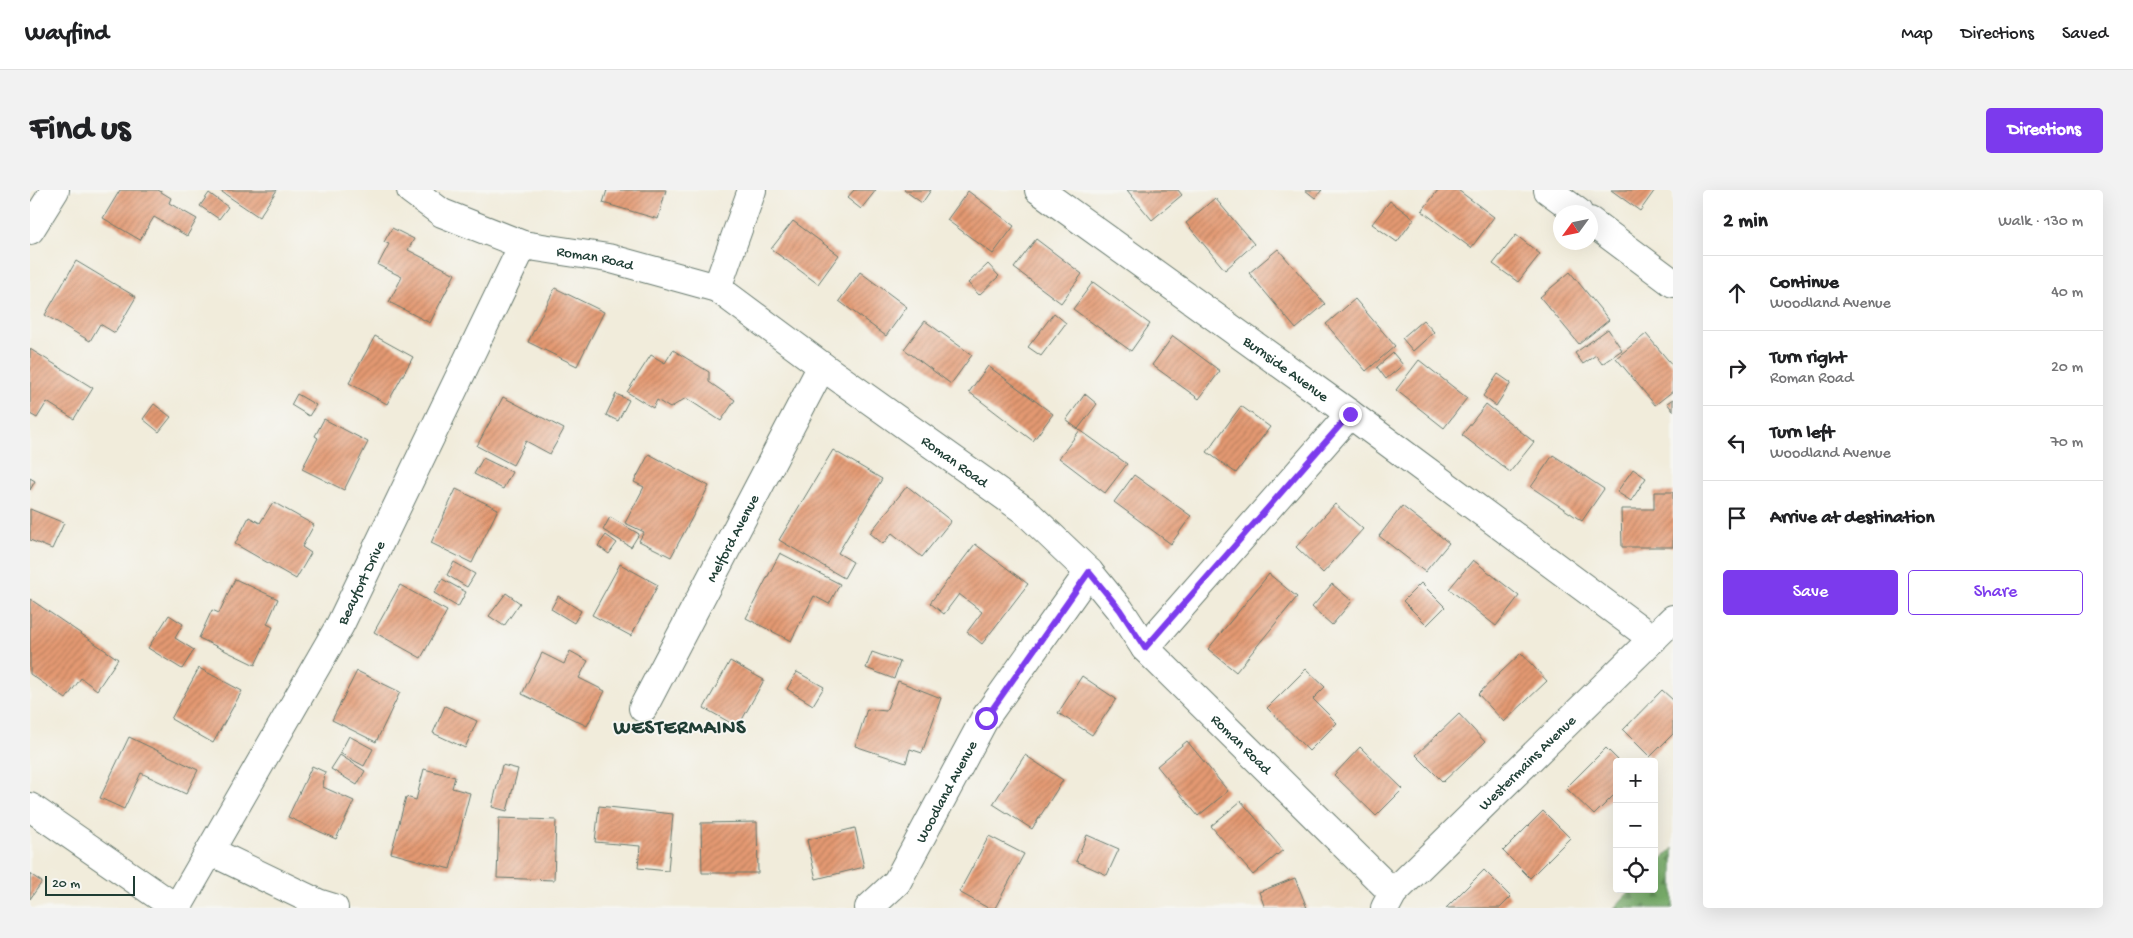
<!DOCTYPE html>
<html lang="en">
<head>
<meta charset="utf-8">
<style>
  :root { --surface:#fff; --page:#f2f2f2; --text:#202124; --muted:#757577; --line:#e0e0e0; --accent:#7c3aed }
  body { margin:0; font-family:"Gochi Hand",sans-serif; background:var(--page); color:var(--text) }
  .controls { position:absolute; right:15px; bottom:15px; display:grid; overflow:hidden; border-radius:5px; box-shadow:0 5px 20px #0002 }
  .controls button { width:45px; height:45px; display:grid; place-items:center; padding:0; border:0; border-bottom:1px solid var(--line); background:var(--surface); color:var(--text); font:25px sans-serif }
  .compass { position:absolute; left:1523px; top:15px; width:45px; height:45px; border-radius:50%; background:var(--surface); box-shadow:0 5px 20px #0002; rotate:237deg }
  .scale { position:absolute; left:15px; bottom:12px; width:90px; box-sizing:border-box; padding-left:5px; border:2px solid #1f3d34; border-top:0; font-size:14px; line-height:18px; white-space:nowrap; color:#1f3d34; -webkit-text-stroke:4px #f6f6f2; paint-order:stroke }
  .stop { position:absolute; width:15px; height:15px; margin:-11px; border:4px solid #7c3aed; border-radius:50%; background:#fff }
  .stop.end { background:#7c3aed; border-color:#fff; box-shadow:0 1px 5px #0008 }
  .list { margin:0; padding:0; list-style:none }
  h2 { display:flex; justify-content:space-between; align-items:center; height:65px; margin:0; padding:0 20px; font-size:21px }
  h2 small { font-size:16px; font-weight:400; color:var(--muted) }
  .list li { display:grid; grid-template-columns:32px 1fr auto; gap:15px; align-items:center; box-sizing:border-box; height:75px; padding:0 20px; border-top:1px solid var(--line) }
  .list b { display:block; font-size:19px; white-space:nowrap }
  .list p { margin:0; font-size:16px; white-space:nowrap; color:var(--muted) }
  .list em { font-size:16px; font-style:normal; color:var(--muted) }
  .actions { display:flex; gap:10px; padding:15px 20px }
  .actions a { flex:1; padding:11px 0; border:1px solid var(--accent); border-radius:5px; text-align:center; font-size:18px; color:var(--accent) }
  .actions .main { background:var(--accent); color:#fff }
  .icon { flex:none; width:28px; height:28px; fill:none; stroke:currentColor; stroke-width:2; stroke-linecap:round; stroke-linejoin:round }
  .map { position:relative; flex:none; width:1643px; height:718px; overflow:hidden; border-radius:5px }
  header { display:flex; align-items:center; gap:30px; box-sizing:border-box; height:70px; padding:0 25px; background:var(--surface); border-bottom:1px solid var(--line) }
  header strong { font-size:24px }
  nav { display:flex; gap:28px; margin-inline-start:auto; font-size:18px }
  .intro { display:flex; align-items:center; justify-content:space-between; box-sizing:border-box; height:120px; padding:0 30px }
  h1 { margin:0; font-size:35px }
  .button { padding:12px 22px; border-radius:5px; background:var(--accent); color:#fff; font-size:18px; font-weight:700 }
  main { display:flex; gap:30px; padding:0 30px }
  aside { flex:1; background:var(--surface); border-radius:5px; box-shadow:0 5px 20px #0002 }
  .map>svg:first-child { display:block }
  .forest { fill:url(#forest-firs); stroke:#4b744e }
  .building { fill:url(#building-hatch) }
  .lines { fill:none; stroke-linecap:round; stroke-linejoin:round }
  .minor-casing { stroke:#687a6e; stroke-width:30 }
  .minor { stroke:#fff; stroke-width:28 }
  .route { stroke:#7c3aed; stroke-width:6 }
  .labels { text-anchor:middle; stroke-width:4; stroke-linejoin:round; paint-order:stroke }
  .street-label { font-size:15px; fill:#1f3d34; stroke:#f6f6f2 }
  .district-label { font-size:20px; font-weight:bold; letter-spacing:1px; fill:#1f3d34; stroke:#f6f6f2 }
</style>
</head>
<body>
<header>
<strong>Wayfind</strong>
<nav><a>Map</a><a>Directions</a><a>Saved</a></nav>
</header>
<div class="intro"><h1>Find us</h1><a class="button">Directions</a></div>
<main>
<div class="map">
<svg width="1643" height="718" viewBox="0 0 1643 718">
  <defs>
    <pattern id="forest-firs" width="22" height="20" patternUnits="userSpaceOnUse" patternTransform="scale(1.25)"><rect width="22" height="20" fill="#77ac69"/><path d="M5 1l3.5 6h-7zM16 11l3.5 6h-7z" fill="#618d57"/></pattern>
    <pattern id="building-hatch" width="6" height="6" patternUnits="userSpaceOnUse" patternTransform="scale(1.25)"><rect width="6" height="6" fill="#e49972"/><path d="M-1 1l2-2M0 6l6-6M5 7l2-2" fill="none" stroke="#b87e5e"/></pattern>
  </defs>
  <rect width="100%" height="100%" fill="#f6f6f2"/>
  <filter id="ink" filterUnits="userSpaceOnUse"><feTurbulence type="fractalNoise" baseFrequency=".02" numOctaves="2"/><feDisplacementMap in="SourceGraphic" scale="10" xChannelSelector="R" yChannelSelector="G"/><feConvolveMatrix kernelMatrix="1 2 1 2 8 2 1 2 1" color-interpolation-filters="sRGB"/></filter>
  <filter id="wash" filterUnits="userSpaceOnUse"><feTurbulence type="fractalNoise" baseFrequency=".0096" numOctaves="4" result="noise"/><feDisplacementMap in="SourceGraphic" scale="20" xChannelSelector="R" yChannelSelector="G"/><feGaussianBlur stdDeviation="1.12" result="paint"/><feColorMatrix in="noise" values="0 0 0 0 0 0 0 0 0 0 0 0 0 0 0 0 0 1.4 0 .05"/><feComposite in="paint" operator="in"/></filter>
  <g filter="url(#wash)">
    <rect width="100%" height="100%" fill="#f1ecdb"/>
    <!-- forest -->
    <path class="forest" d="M1643,658v60h-59l18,-19h22v-22z"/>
    <g id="blocks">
      <!-- building -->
      <path class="building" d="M90,0h38l13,8 -2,5 28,16 -10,17 -33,-19 -14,23 -37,-22z
        M189,0h58l-18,27z
        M577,0h59l-8,29 -55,-16z
        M824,0h22l-15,19 -14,-11z
        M874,0h27l-9,13z
        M1097,0h51l4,5 -30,25z
        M1275,0h17l-7,8z
        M1408,0h20l36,27 -23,31 -49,-37z
        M1581,0h44l-15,21z
        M938,1l46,35 -21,28 -46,-34z
        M179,3l19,14 -9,12 -19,-13z
        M1185,8l39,46 -29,26 -39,-47z
        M1360,11l24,18 -17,23 -25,-18z
        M763,31l46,34 -21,29 -47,-35z
        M362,38l22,11 -6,11 47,24 -25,49 -41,-21 13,-25 -24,-12 11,-21 -5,-2z
        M1486,45l24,19 -22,28 -25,-18z
        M1006,49l46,35 -21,29 -47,-35z
        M1248,59l47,55 -29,25 -47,-56z
        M46,71l60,36 -21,36 -15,-9 -10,17 -45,-26z
        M958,74l11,12 -20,19 -11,-12z
        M830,82l47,35 -21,29 -47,-35z
        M1540,82l39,48 -30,24 -39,-47z
        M1063,92l57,42 -19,27 -58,-42z
        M525,98l49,24 -27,54 -49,-24z
        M1325,109l40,47 -29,25 -40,-47z
        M1024,123l12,10 -25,33 -13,-9z
        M1393,130l11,12 -21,19 -11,-13z
        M895,131l47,34 -21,29 -47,-35z
        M1578,139l14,21 -20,14 -6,-9 -13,9 -8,-11z
        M1616,144l27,32v25l-18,14 -39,-47z
        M345,146l38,21 -26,47 -38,-21z
        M1143,146l47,35 -21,28 -47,-34z
        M0,159l63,39 -19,31 -27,-17 -10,16 -7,-4z
        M643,160l36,22v10l26,18 -14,21 -35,-23 -16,10 -13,-8 -4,8 -26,-16 24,-37 14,8z
        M1363,163l10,12 -17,14 -9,-12z
        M1389,170l48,38 -23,30 -48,-38z
        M958,176l65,48 -20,27 -64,-49z
        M1468,184l13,9 -15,23 -13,-10z
        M267,204l19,11 -7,11 -18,-11z
        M586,204l13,6 -11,21 -12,-6z
        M1055,204l12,10 -19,25 -12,-9z
        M473,207l61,32 -14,25 -24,-13 -13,24 -36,-19z
        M1643,209v12l-6,-8z
        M124,214l17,13 -12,15 -16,-13z
        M1456,214l48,38 -24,30 -48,-37z
        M1211,216l29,21 -34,46 -29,-21z
        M294,229l44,23 -24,48 -42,-21 16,-31 -3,-2z
        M1050,240l47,34 -22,29 -46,-35z
        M803,260l49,29 -44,74 15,9 -9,16 -65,-38z
        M619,264l60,32 -38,71 -32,-16 5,-9 -19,-9 19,-36 -10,-5z
        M1523,265l51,34 -22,32 -51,-34z
        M453,268l29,14 -9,17 -29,-15z
        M1603,279l13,9 -15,23 -14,-9z
        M1104,285l57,41 -20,28 -57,-42z
        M0,288l5,3 -5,9z
        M877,296l44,35 -29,36 -30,-24 -9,11 -13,-11z
        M426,299l42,20 -26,54 -41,-20z
        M1624,302h19v55h-51l-1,-38h33z
        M243,312l41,23 -12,22 9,6 -15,26 -61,-35 14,-27 11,6z
        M1305,314l28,25 -40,44 -27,-26z
        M1372,316l47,37 -24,29 -46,-36z
        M0,319l34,14 -12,26 -22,-9z
        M580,327l29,17 -8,13 -28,-17z
        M576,345l11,8 -8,11 -11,-8z
        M945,354l53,40 -46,60 -15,-12 15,-20 -23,-18 -15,20 -14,-11z
        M750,363l60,31 -11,20 -15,-8 -23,45 -45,-23z
        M1443,370l46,36 -23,30 -47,-37z
        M424,372l21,12 -8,13 -20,-12z
        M590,374l38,21 -27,51 -39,-21z
        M1239,384l28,23 -61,75 -28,-23z
        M205,389l43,20 -11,25 6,3 -18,38 -56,-27 13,-28 7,3z
        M412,389l24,13 -8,15 -24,-14z
        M1391,393l24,24 -18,18 -24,-24z
        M1302,394l20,17 -20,24 -20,-18z
        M370,395l47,26 -26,47 -47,-26z
        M476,403l14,10 -16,23 -15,-10z
        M528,406l23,15 -7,12 -23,-14z
        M0,409l88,60 -21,31 -16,-12 -15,21 -36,-25z
        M139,425l14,9 -8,14 19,12 -12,19 -34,-21z
        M540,461l18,10 -9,17 26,13 -18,35 -65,-32 20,-41 22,11z
        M842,462l28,10 -6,17 -28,-11z
        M1491,463l26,28 -43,41 -26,-28z
        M700,471l34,19 -26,47 -34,-19z
        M169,478l43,23 -29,52 -42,-24z
        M1276,479l19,18 -12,12 24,24 -28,28 -42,-43z
        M327,481l43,21 -24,50 -44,-22z
        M767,482l27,15 -11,18 -26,-16z
        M1052,486l34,23 -24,36 -34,-22z
        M868,491l43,17 -19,55 -12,-4 -4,14 -51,-17 12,-37 19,2z
        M1632,500l11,10v34l-23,23 -27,-27z
        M415,516l32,15 -12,27 -32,-15z
        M1429,524l26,28 -42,40 -27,-27z
        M319,546l24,13 -9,17 -24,-13z
        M99,547l69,33 -12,24 -45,-21 -17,36 -24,-11z
        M1157,551l41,50 -30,25 -41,-50z
        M1330,557l43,42 -27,27 -42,-41z
        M1576,558l14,14h-3v30l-23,23 -28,-27z
        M310,565l25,16 -8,14 -26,-16z
        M995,565l38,25 -31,49 -39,-25z
        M472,575l16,4 -11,42 -15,-4z
        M282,576l13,6 -2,15 31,14 -18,38 -48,-22z
        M394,579l31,8 -3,11 18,5 -20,76 -59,-16 15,-56 10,3z
        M1211,611l42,49 -30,25 -42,-49z
        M569,616l74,8 -5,57 -30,-3 2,-22 -45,-4z
        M1513,621l27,27 -40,40 -27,-27z
        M469,628l57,2 -2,60 -57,-2z
        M727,632l1,51h-56l-1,-50z
        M825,638l9,39 -48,12 -9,-39z
        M1057,645l32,14 -12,26 -31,-14z
        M959,646l35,18 -29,54h-7l-29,-16z
        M1454,680l27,27 -11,11h-54z
        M0,684l12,8 -12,17z
        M1265,688l12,30h-42l-6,-16z"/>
    </g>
  </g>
  <g filter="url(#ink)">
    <use href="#blocks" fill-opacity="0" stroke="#687a6e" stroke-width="1"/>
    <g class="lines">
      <defs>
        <g id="minor">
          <path id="s1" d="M381,0l31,23 81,32 85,13 109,30 105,78 202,144 65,62 31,38 25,38 248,245"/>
          <path id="s2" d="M1009,0l311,224 303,225"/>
          <path d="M1518,0l30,22"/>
          <path d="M1560,31l83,62"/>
          <path d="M0,40l25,-40"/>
          <path d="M687,98l35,-98"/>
          <path d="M1115,458l205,-234"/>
          <path id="s3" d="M613,518l179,-342"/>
          <path d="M0,617l146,101"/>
          <path d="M180,661l108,52 16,5"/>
          <path id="s4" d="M147,718l163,-283 183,-380"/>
          <path id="s5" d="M839,718l28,-26 88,-164 104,-146"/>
          <path id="s6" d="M1355,718l8,-15 280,-274"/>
        </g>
      </defs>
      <!-- minor casing -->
      <use href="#minor" class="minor-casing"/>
      <!-- minor -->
      <use href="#minor" class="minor"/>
    </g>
  </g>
  <g class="lines" filter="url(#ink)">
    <!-- route -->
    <path class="route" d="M956,528l103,-146 31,38 25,38 205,-234"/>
  </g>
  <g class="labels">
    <!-- street labels -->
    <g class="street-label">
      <text dy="5" stroke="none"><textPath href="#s1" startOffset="199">Roman Road</textPath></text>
      <text dy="5" stroke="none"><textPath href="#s2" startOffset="305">Burnside Avenue</textPath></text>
      <text dy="5" stroke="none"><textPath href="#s1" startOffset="619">Roman Road</textPath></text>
      <text dy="5" stroke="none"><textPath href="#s3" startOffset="192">Melford Avenue</textPath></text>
      <text dy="5" stroke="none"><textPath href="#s4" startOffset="374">Beaufort Drive</textPath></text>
      <text dy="5" stroke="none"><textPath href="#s1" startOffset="1024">Roman Road</textPath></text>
      <text dy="5" stroke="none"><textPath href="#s6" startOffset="204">Westermains Avenue</textPath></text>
      <text dy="5" stroke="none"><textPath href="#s5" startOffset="141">Woodland Avenue</textPath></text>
    </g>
    <!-- district labels -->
    <g class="district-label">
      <text x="650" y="543">WESTERMAINS</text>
    </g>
  </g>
</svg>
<div class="controls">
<button>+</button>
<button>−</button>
<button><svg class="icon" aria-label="locate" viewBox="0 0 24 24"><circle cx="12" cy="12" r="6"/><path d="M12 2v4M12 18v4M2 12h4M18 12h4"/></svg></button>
</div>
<svg class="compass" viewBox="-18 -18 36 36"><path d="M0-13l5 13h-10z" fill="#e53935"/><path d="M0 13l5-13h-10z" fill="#757577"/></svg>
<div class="scale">20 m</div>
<div class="stop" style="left:956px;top:528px"></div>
<div class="stop end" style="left:1320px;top:224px"></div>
</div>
<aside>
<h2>2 min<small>Walk · 130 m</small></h2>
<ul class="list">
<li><svg class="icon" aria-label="ahead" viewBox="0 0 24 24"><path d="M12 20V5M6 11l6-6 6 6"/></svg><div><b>Continue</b><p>Woodland Avenue</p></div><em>40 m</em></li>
<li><svg class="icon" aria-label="right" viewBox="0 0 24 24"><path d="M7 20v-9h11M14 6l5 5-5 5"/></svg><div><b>Turn right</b><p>Roman Road</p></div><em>20 m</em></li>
<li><svg class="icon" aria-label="left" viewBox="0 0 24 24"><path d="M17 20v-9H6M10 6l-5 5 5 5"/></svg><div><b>Turn left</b><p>Woodland Avenue</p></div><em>70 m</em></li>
<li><svg class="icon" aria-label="arrive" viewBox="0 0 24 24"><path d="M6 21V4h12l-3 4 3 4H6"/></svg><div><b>Arrive at destination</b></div></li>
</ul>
<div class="actions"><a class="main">Save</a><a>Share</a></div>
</aside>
</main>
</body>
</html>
